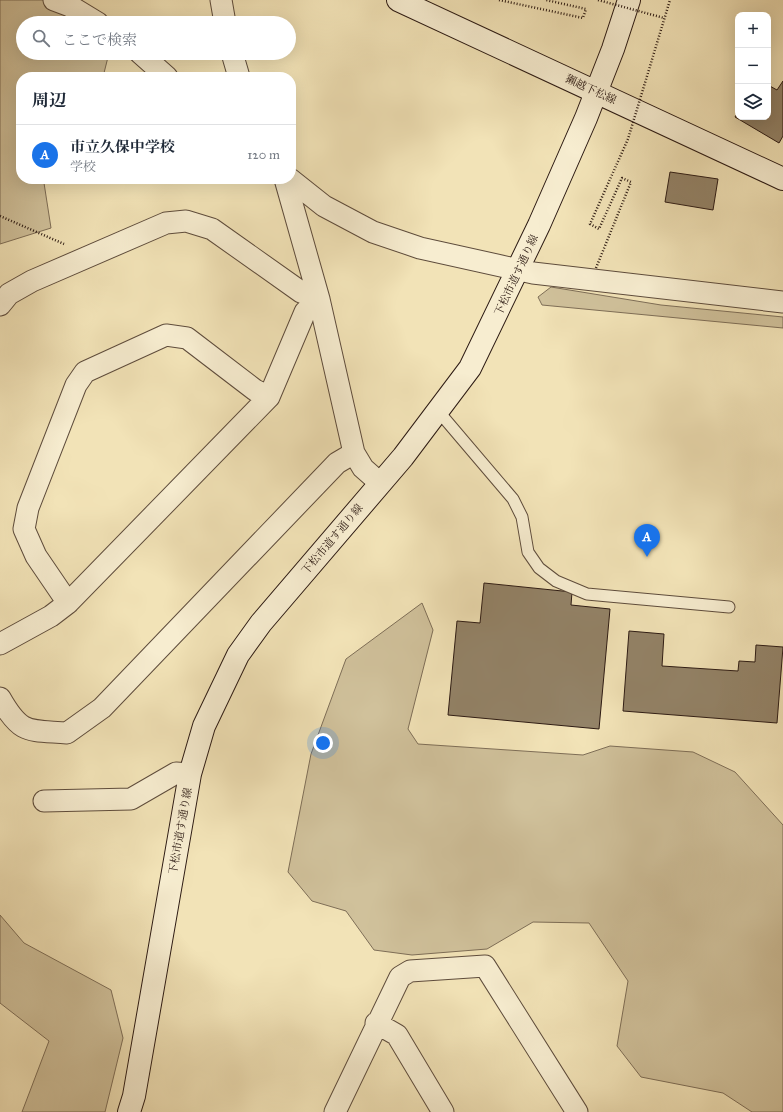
<!DOCTYPE html>
<html lang="ja">
<head>
<meta charset="utf-8">
<style>
  :root { --surface:#fff; --page:#f6f6f7; --text:#1f2937; --muted:#747a83; --line:#e0e1e3; --accent:#1a73e8 }
  body { margin:0; font-family:"IM FELL Great Primer","Noto Serif JP",serif; background:var(--page); color:var(--text) }
  .controls { position:absolute; right:12px; top:12px; display:grid; overflow:hidden; border-radius:8px; box-shadow:0 4px 16px #0002 }
  .controls button { width:36px; height:36px; display:grid; place-items:center; padding:0; border:0; border-bottom:1px solid var(--line); background:var(--surface); color:var(--text); font:20px sans-serif }
  .you { position:absolute; left:323px; top:743px; width:14px; height:14px; margin:-10px; border:3px solid #fff; border-radius:50%; background:#1a73e8; box-shadow:0 0 0 6px #1a73e833 }
  .badge { display:grid; place-items:center; width:26px; height:26px; border-radius:50%; background:var(--accent); color:#fff; font-size:13px; font-weight:700 }
  .pin { position:absolute; translate:-50% -33px; filter:drop-shadow(0 1px 2px #0008) }
  .pin::after { content:''; position:absolute; top:21px; width:14px; height:12px; background:inherit; clip-path:polygon(0 0,100% 0,50% 100%) }
  .list { margin:0; padding:0; list-style:none }
  h2 { display:flex; justify-content:space-between; align-items:center; height:52px; margin:0; padding:0 16px; font-size:17px }
  h2 small { font-size:13px; font-weight:400; color:var(--muted) }
  .list li { display:grid; grid-template-columns:26px 1fr auto; gap:12px; align-items:center; box-sizing:border-box; height:60px; padding:0 16px; border-top:1px solid var(--line) }
  .list b { display:block; font-size:15px; white-space:nowrap }
  .list p { margin:0; font-size:13px; white-space:nowrap; color:var(--muted) }
  .list em { font-size:13px; font-style:normal; color:var(--muted) }
  .icon { flex:none; width:22px; height:22px; fill:none; stroke:currentColor; stroke-width:2; stroke-linecap:round; stroke-linejoin:round }
  .map { position:relative; flex:none; width:783px; height:1112px; overflow:hidden }
  .search { position:absolute; background:var(--surface); box-shadow:0 4px 16px #0002; left:16px; top:16px; width:280px; height:44px; display:flex; align-items:center; gap:10px; box-sizing:border-box; padding:0 14px; border-radius:22px; color:var(--muted); font-size:15px }
  .panel { position:absolute; background:var(--surface); box-shadow:0 4px 16px #0002; left:16px; top:72px; width:280px; height:112px; border-radius:16px }
  .map>svg:first-child { display:block }
  .green { fill:#d0c19b; stroke:#7e6e57 }
  .building { fill:#938368; stroke:#2c1a13 }
  .lines { fill:none; stroke-linecap:round; stroke-linejoin:round }
  .lane-casing { stroke:#5e4c3c; stroke-width:13 }
  .street-casing { stroke:#5e4c3c; stroke-width:23 }
  .secondary-casing { stroke:#2c1a13; stroke-width:24 }
  .path { stroke:#2c1a13; stroke-width:2.5; stroke-dasharray:1 2; stroke-linecap:butt }
  .lane { stroke:#f7edd0; stroke-width:11 }
  .street { stroke:#f7edd0; stroke-width:21 }
  .secondary { stroke:#f7edd0; stroke-width:22 }
  .path-bridge { stroke:#2c1a13; stroke-width:2.5; stroke-dasharray:1 2; stroke-linecap:butt }
  .labels { text-anchor:middle; stroke-width:3.5; stroke-linejoin:round; paint-order:stroke }
  .street-label { font-size:11px; fill:#2c1a13; stroke:#f7edd0 }
</style>
</head>
<body>
<div class="map">
<svg width="783" height="1112" viewBox="0 0 783 1112">
  <rect width="100%" height="100%" fill="#f2e3b7"/>
  <filter id="stains"><feTurbulence type="fractalNoise" baseFrequency=".005" numOctaves="4"/><feColorMatrix values="0 0 0 0 .2 0 0 0 0 .09 0 0 0 0 .02 0 0 0 .5 -.17"/></filter>
  <radialGradient id="worn" r=".72"><stop offset=".6" stop-color="#630" stop-opacity="0"/><stop offset="1" stop-color="#630" stop-opacity=".3"/></radialGradient>
  <!-- green -->
  <path class="green" d="M0,0h65l-2,14 13,9h-53v30h86l-6,24h-82v102h26l-3,4 7,45 -51,16z
    M551,287l110,18 122,12v11l-241,-23 -4,-8z
    M422,603l11,27 -25,99 10,15 165,11 27,-9 83,6 42,20 48,53v287h-31l-29,-19 -82,-16 -24,-31 11,-65 -39,-58 -56,-1 -46,27 -75,6 -38,-5 -28,-39 -34,-10 -24,-29 23,-118 35,-95z
    M0,915l24,28 87,47 12,48 -18,74h-83l27,-71 -49,-38z"/>
  <!-- building -->
  <path class="building" d="M783,81v55l-4,7 -44,-26 3,-5v5h30v-32l9,5z
    M670,172l48,7 -5,31 -48,-8z
    M484,583l88,9 -1,13 39,4 -11,120 -151,-14 9,-94 23,2z
    M629,631l35,3 -2,32 76,5 1,-10 16,1 1,-17 27,2 -6,76 -154,-12z"/>
  <g class="lines">
    <defs>
      <path id="lane" d="M439,412l74,87 9,18 6,35 11,16 17,13 31,13 142,13"/>
      <path id="street" d="M54,0l16,6 28,17
        M221,0l4,23
        M140,53l27,24
        M232,53l7,24
        M285,179l34,120 35,154 9,15 17,15
        M290,179l34,27 49,26 47,16 113,25 250,29
        M0,305l9,-11 23,-13 134,-58 20,-2 26,8 89,63 18,7 -14,13 -36,85 -201,206 -17,13 -51,28
        M68,603l-32,-47 -12,-27 4,-21 48,-123 9,-13 81,-37 21,3 68,52 14,7
        M0,698c21,37 28,32 67,35l35,-25 235,-245 17,-10
        M44,801l87,-2 45,-26 14,1
        M376,1023l21,12 46,77
        M335,1112l65,-135 10,-6 75,-5 92,146"/>
      <path id="secondary" d="M398,0l385,179
        M129,1112l5,-16 56,-322 14,-48 34,-71 23,-32 142,-166 67,-89 69,-143 47,-107 27,-69 16,-49"/>
    </defs>
    <!-- lane casing -->
    <use href="#lane" class="lane-casing"/>
    <!-- street casing -->
    <use href="#street" class="street-casing"/>
    <!-- secondary casing -->
    <use href="#secondary" class="secondary-casing"/>
    <!-- path -->
    <path class="path" d="M499,0l84,18 3,-9 -40,-9
      M0,216l64,28"/>
    <!-- lane -->
    <use href="#lane" class="lane"/>
    <!-- street -->
    <use href="#street" class="street"/>
    <!-- secondary -->
    <use href="#secondary" class="secondary"/>
    <!-- path-bridge -->
    <path class="path-bridge" d="M598,0l66,18
      M596,268l35,-86 -9,-4 -23,51 -9,-5 38,-85 42,-139"/>
  </g>
  <g class="labels">
    <!-- street labels -->
    <g class="street-label">
      <text transform="translate(591 89) rotate(25)" y="4">獺越下松線</text>
      <text transform="translate(516 275) rotate(-65)" y="4">下松市道す通り線</text>
      <text transform="translate(332 539) rotate(-50)" y="4">下松市道す通り線</text>
      <text transform="translate(180 831) rotate(-80)" y="4">下松市道す通り線</text>
    </g>
  </g>
  <rect width="100%" height="100%" filter="url(#stains)"/>
  <rect width="100%" height="100%" fill="url(#worn)"/>
</svg>
<div class="controls">
<button>+</button>
<button>−</button>
<button><svg class="icon" aria-label="layers" viewBox="0 0 24 24"><path d="M12 4l9 5-9 5-9-5zM3 14l9 5 9-5"/></svg></button>
</div>
<div class="you"></div>
<div class="pin badge" style="left:647px;top:557px">A</div>
<div class="search"><svg class="icon" aria-label="search" viewBox="0 0 24 24"><circle cx="10" cy="10" r="6"/><path d="M15 15l6 6"/></svg>ここで検索</div>
<section class="panel">
<h2>周辺<small></small></h2>
<ul class="list">
<li><span class="badge">A</span><div><b>市立久保中学校</b><p>学校</p></div><em>120 m</em></li>
</ul>
</section>
</div>
</body>
</html>
